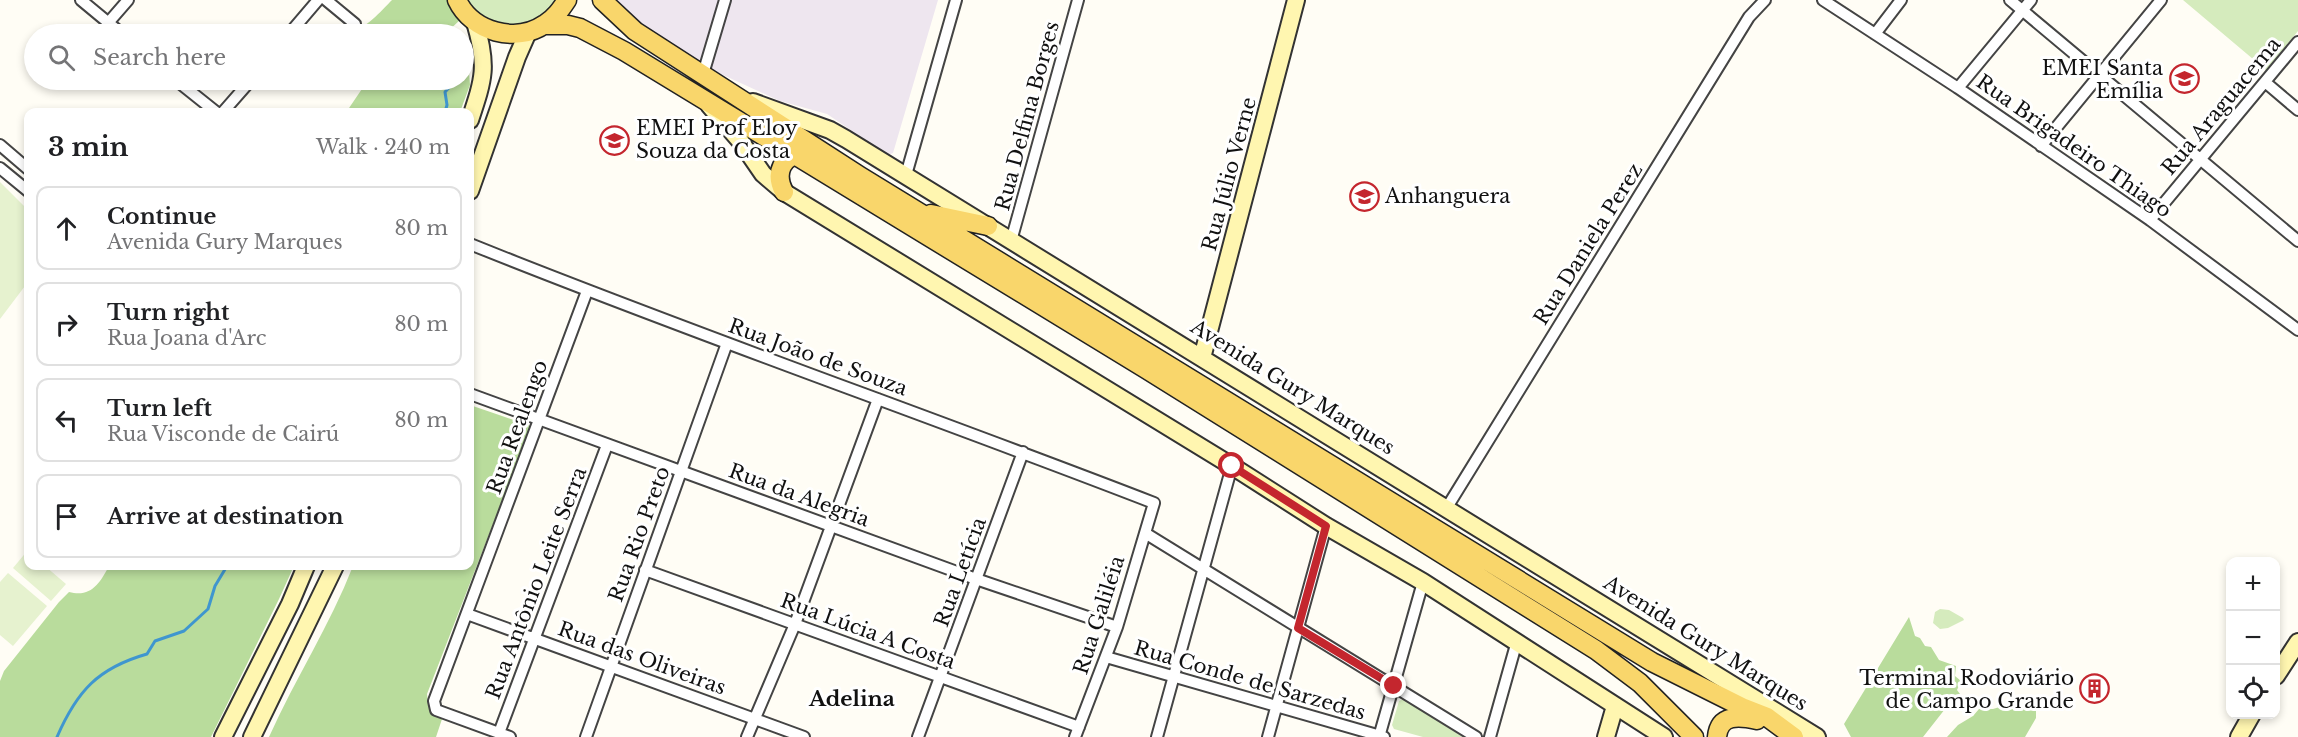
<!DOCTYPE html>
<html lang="en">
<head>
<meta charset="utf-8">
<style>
  :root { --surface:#fff; --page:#f6f6f6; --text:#202124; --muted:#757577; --line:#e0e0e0 }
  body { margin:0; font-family:"Libre Baskerville",serif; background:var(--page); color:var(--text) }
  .controls { position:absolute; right:18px; bottom:18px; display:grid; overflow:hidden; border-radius:12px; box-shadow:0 3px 9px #0003 }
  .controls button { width:54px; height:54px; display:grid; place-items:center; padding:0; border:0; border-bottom:2px solid var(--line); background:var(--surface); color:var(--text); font:30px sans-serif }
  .stop { position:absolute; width:18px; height:18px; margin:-14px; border:4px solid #c4262e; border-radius:50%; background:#fff }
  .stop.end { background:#c4262e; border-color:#fff; box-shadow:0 2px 6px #0008 }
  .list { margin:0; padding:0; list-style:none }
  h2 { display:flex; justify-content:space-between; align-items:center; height:78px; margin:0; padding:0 24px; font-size:26px }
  h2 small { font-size:20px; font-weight:400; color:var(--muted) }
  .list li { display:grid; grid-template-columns:39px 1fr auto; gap:18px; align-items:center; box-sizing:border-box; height:84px; margin:0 12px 12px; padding:0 12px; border:2px solid var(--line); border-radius:12px }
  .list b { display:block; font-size:22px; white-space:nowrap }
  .list p { margin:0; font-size:20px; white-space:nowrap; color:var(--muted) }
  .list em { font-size:20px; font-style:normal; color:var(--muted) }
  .icon { flex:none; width:33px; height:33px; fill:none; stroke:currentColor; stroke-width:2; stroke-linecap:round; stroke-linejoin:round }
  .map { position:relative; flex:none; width:2298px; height:737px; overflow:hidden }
  .search { position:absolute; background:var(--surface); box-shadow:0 3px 9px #0003; left:24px; top:24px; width:450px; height:66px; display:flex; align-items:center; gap:15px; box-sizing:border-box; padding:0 21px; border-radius:33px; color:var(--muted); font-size:22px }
  .panel { position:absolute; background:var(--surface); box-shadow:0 3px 9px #0003; left:24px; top:108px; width:450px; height:462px; border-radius:12px }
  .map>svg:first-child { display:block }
  .industrial { fill:#eee6ef }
  .green { fill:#d5ebbd }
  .forest { fill:#b9dc9c }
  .pitch { fill:#e6f2cf }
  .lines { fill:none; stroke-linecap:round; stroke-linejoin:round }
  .stream { stroke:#3f96cf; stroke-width:3 }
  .street-casing { stroke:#444; stroke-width:14 }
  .secondary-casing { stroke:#333; stroke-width:20 }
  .primary-casing { stroke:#222; stroke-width:21 }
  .street { stroke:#fff; stroke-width:10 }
  .secondary { stroke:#fff6b0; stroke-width:16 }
  .primary { stroke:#f9d66b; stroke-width:18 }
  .route { stroke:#c4262e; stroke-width:8 }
  .labels { text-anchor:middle; stroke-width:6; stroke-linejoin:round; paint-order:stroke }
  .poi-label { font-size:20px; fill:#111; stroke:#fff; text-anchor:end }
  .street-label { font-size:20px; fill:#111; stroke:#fff }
  .neighbourhood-label { font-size:21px; font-weight:bold; fill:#111; stroke:#fff }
</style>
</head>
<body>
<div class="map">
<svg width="2298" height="737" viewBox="0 0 2298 737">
  <rect width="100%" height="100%" fill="#fffdf5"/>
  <!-- industrial -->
  <path class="industrial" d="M610,0h328l-45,153 -5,2 -61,-41 -47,-13 -59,-27 -61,-37 -44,-30z"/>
  <!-- green -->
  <path class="green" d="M467,0h89c-19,34 -68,31 -89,0z
    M2183,0h115v31l-32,39z
    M1940,609l9,1 14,8 1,2 -16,8 -8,1 -7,-6 2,-11z
    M1403,699l60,38h-40l-29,-8 -2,-4 7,-24z"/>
  <!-- forest -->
  <path class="forest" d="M392,0h56l2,9 6,3 4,8 -15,14h-93l-2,-2c17,-4 30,-20 42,-32z
    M464,68l5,3 1,14 -10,27 -113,-1 21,-31h96z
    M470,405l61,21 -104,268 1,9 14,16 -6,18h-167c26,-58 61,-112 84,-171h117z
    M109,566h185l-15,33 -68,138h-211v-56l4,-10 55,-69 10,-10c22,6 31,-9 40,-26z
    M1909,617l6,19 5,2 5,8 6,1 8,13 17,6 -1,10 6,5 -4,9 3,4 -5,12 -10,3 -22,28h-72l-7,-13z
    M2006,705l24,1 6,3v9l-11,19h-78l11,-12 15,-9 6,-7h14z"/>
  <!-- pitch -->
  <path class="pitch" d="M0,182l28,28v72l-28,37z
    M28,550v16h17l21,18 -15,17 -38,-33z
    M8,573l39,33 -34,40 -13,-11v-53z"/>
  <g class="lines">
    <!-- stream -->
    <path class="stream" d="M445,112l2,-7 -2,-13 11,-12
      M57,737c20,-46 41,-69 90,-83l8,-13 29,-10 24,-22 7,-23 12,-20"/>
    <defs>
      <path id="street" d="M81,0l41,34
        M326,0l29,24
        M1823,0l135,88 192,132 148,110
        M2010,0l288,241
        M108,23l20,-23
        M289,34l29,-34
        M1875,34l26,-34
        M703,74l22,-74
        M176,80l40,32
        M2265,82l33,28
        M1958,88l73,-88
        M223,112l28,-32
        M0,145l28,24
        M2041,146l120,-146
        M0,168l28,23
        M906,175l50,-175
        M2150,220l148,-178
        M1011,241l67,-241
        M470,244c226,91 457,171 684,259l-37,124 -42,110
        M470,394l506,185 141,48
        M1446,509l303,-492 16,-17
        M1145,533l331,204
        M645,570l434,157
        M467,614l337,123
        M1106,657l278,80
        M499,733l108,-288
        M510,737l-74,-27 -2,-9 153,-410
        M586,737l141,-394
        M747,737l48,-113 83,-225
        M918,737l105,-285
        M1157,737l75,-271
        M1268,737l58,-211
        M1379,737l44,-155
        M1490,737l27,-96"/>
      <path id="secondary" d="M753,102l77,28 16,9 971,598
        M709,105l32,37 22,32 21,18 448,274 94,60 97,56 241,155
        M470,120c14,-42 18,-54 5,-98
        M470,191l47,-134 11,-25
        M1202,358l94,-358
        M2276,676l22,-34
        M223,737l67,-133 16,-38
        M252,737l83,-171
        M1606,737l9,-31
        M2239,737l13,-23"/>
      <path id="primary" d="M457,0c15,32 59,44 88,24 10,-6 16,-15 22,-24
        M602,0l33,31 225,145 792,486 92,46 23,9 27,20
        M544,25h24l12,3 44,23 522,318 450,281 44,33 54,54
        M784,192c-10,-19 -2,-37 20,-39
        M931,214l57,12
        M1717,737c2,-23 22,-21 40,-17"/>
    </defs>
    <!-- street casing -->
    <use href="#street" class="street-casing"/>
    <!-- secondary casing -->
    <use href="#secondary" class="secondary-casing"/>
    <!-- primary casing -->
    <use href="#primary" class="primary-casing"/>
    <!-- street -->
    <use href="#street" class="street"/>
    <!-- secondary -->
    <use href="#secondary" class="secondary"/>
    <!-- primary -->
    <use href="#primary" class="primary"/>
  </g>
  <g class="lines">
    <!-- route -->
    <path class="route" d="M1232,466l94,60 -28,102 96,58"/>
  </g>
  <!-- icons -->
  <defs>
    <symbol id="school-ring" viewBox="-11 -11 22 22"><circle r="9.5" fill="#fff" stroke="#c4262e" stroke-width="1.5"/><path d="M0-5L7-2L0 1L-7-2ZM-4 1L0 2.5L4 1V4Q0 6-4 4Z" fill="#c4262e"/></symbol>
    <symbol id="university-ring" viewBox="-11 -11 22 22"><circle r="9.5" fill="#fff" stroke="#c4262e" stroke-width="1.5"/><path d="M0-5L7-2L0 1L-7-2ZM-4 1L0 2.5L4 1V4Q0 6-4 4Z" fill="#c4262e"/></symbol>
    <symbol id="building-ring" viewBox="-11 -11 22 22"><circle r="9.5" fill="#fff" stroke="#c4262e" stroke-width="1.5"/><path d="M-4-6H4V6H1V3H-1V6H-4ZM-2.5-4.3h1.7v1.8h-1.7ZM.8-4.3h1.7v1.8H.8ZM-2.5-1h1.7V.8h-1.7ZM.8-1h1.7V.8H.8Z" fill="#c4262e"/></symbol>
  </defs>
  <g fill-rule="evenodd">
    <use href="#school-ring" x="2168" y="62" width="33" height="33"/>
    <use href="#school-ring" x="598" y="124" width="33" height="33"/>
    <use href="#university-ring" x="1348" y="180" width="33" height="33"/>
    <use href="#building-ring" x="2078" y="672" width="33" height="33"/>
  </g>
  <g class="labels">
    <!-- poi labels -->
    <g class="poi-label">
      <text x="2163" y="75">EMEI Santa<tspan x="2163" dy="23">Emília</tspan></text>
      <text x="636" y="135" text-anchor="start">EMEI Prof Eloy<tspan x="636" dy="23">Souza da Costa</tspan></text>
      <text x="1385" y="203" text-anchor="start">Anhanguera</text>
      <text x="2074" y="685">Terminal Rodoviário<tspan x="2074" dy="23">de Campo Grande</tspan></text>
    </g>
    <!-- street labels -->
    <g class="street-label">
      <text transform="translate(2221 106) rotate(-50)" y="7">Rua Araguacema</text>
      <text transform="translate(1027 116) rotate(-75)" y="7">Rua Delfina Borges</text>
      <text transform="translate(2074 146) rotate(35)" y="7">Rua Brigadeiro Thiago</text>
      <text transform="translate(1229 174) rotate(-75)" y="7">Rua Júlio Verne</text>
      <text transform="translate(1588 244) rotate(-58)" y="7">Rua Daniela Perez</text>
      <text transform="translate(818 357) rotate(20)" y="7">Rua João de Souza</text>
      <text transform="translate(1293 387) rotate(32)" y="7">Avenida Gury Marques</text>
      <text transform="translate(517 427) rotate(-70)" y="7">Rua Realengo</text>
      <text transform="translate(799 495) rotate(20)" y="7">Rua da Alegria</text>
      <text transform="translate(639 534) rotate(-70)" y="7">Rua Rio Preto</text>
      <text transform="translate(960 572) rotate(-70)" y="7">Rua Letícia</text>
      <text transform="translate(536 583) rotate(-69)" y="7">Rua Antônio Leite Serra</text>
      <text transform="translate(1099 615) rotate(-72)" y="7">Rua Galiléia</text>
      <text transform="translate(868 631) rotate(20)" y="7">Rua Lúcia A Costa</text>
      <text transform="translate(1706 643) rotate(32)" y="7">Avenida Gury Marques</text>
      <text transform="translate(642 658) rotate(20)" y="7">Rua das Oliveiras</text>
      <text transform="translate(1250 680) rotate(16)" y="7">Rua Conde de Sarzedas</text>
    </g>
    <!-- neighbourhood labels -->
    <g class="neighbourhood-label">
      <text x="852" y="706">Adelina</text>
    </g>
  </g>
</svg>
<div class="controls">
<button>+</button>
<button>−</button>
<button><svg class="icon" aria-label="locate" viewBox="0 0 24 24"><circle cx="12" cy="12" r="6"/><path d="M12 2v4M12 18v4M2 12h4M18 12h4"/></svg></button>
</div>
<div class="stop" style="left:1232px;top:466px"></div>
<div class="stop end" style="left:1394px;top:686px"></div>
<div class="search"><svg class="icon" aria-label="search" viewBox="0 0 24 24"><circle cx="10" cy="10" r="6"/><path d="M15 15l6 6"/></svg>Search here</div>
<section class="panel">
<h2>3 min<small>Walk · 240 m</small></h2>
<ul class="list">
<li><svg class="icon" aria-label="ahead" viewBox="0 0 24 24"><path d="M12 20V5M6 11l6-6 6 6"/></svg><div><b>Continue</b><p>Avenida Gury Marques</p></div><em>80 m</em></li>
<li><svg class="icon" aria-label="right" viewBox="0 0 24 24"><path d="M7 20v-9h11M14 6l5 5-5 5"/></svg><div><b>Turn right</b><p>Rua Joana d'Arc</p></div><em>80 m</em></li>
<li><svg class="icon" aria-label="left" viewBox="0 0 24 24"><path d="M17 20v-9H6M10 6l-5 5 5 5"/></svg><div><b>Turn left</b><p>Rua Visconde de Cairú</p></div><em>80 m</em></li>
<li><svg class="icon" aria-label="arrive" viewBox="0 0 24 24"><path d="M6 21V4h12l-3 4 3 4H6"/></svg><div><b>Arrive at destination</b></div></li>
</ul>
</section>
</div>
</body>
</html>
